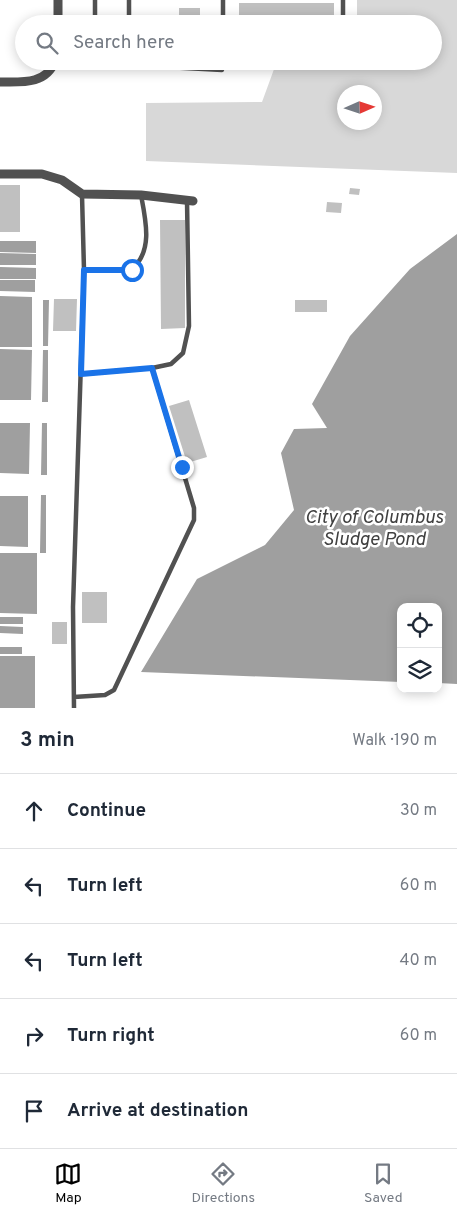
<!DOCTYPE html>
<html lang="en">
<head>
<meta charset="utf-8">
<style>
  :root { --surface:#fff; --page:#f6f6f7; --text:#1f2937; --muted:#747a83; --line:#e0e1e3; --accent:#000 }
  body { margin:0; font-family:Overpass,sans-serif; background:var(--page); color:var(--text) }
  .controls { position:absolute; right:15px; bottom:15px; display:grid; overflow:hidden; border-radius:10px; box-shadow:0 2px 12px #0003 }
  .controls button { width:45px; height:45px; display:grid; place-items:center; padding:0; border:0; border-bottom:1px solid var(--line); background:var(--surface); color:var(--text); font:25px sans-serif }
  .compass { position:absolute; left:337px; top:85px; width:45px; height:45px; border-radius:50%; background:var(--surface); box-shadow:0 2px 12px #0003; rotate:87deg }
  .stop { position:absolute; width:15px; height:15px; margin:-11px; border:4px solid #1a73e8; border-radius:50%; background:#fff }
  .stop.end { background:#1a73e8; border-color:#fff; box-shadow:0 1px 5px #0008 }
  .list { margin:0; padding:0; list-style:none }
  h2 { display:flex; justify-content:space-between; align-items:center; height:65px; margin:0; padding:0 20px; font-size:21px }
  h2 small { font-size:16px; font-weight:400; color:var(--muted) }
  .list li { display:grid; grid-template-columns:32px 1fr auto; gap:15px; align-items:center; box-sizing:border-box; height:75px; padding:0 20px; border-top:1px solid var(--line) }
  .list b { display:block; font-size:19px; white-space:nowrap }
  .list em { font-size:16px; font-style:normal; color:var(--muted) }
  .icon { flex:none; width:28px; height:28px; fill:none; stroke:currentColor; stroke-width:2; stroke-linecap:round; stroke-linejoin:round }
  .map { position:relative; flex:none; width:457px; height:708px; overflow:hidden }
  .search { position:absolute; background:var(--surface); box-shadow:0 2px 12px #0003; left:15px; right:15px; top:15px; height:55px; display:flex; align-items:center; gap:12px; box-sizing:border-box; padding:0 18px; border-radius:28px; color:var(--muted); font-size:19px }
  .sheet { height:440px; background:var(--surface) }
  nav { display:flex; justify-content:space-around; align-items:center; box-sizing:border-box; height:70px; border-top:1px solid var(--line); background:var(--surface); font-size:14px; color:var(--muted) }
  nav a { display:grid; justify-items:center; gap:2px }
  nav .on { color:var(--accent) }
  .map>svg:first-child { display:block }
  .green { fill:#d8d8d8; fill-rule:evenodd }
  .water { fill:#9f9f9f }
  .building { fill:#c0c0c0 }
  .lines { fill:none; stroke-linecap:round; stroke-linejoin:round }
  .service { stroke:#515151; stroke-width:4.5 }
  .minor { stroke:#515151; stroke-width:9 }
  .route { stroke:#1a73e8; stroke-width:6 }
  .labels { text-anchor:middle; stroke-width:5; stroke-linejoin:round; paint-order:stroke }
  .water-label { font-size:19px; font-style:italic; fill:#404040; stroke:#fff }
</style>
</head>
<body>
<div class="map">
<svg width="457" height="708" viewBox="0 0 457 708">
  <rect width="100%" height="100%" fill="#fff"/>
  <!-- green -->
  <path class="green" d="M357,0h100v173l-311,-12v-58l116,-1 15,-41h156v-37h-76zM344,92h30v30h-30z"/>
  <!-- water -->
  <path class="water" d="M457,234v450l-19,-1v-76h-37v75l-260,-10 56,-93 68,-34 29,-35 -13,-57 13,-24 33,-1 -15,-24 38,-68 60,-67z
    M0,241h36v12l-36,-1z
    M0,253l36,1v11h-36z
    M0,267l36,1v11h-36z
    M0,280h35v12l-35,-1z
    M0,296l32,1v50h-32z
    M43,300h6l-1,46h-5z
    M0,349l32,1 -1,50h-31z
    M43,350h5v52h-6z
    M0,423h30l-1,51 -29,-1z
    M42,423h5v52h-6z
    M41,495h5v58h-6z
    M0,496h28v51l-28,-1z
    M0,553h37v61l-37,-1z
    M0,617h23v7h-23z
    M0,626l23,1v7l-23,-1z
    M0,647h22v7h-22z
    M0,656h35v52h-35z"/>
  <!-- building -->
  <path class="building" d="M239,3h95v21h-95z
    M179,8h21v16h-21z
    M0,185h20v47h-20z
    M350,188l10,1 -1,6 -10,-1z
    M327,202l15,1 -1,10 -15,-1z
    M160,220h25v108l-24,1z
    M54,299h23l-1,32h-23z
    M295,300h32v12h-32z
    M189,400l18,57 -20,6 -18,-57z
    M82,592h25v31h-25z
    M52,622h15v22h-15z"/>
  <g class="lines">
    <!-- service -->
    <path class="service" d="M95,24v-24
      M129,24v-24
      M223,24v-24
      M343,24v-24
      M95,61l4,3 29,1
      M128,61v4l94,5v-9
      M84,270l48,-1c21,-18 14,-48 9,-74
      M81,374l71,-6 19,-4 12,-11 6,-27 -2,-126
      M74,697l31,-2 9,-5 80,-170v-12l-42,-140
      M74,708l-1,-101 11,-337 -2,-75"/>
    <!-- minor -->
    <path class="minor" d="M58,0v24
      M0,82c21,0 46,3 55,-21
      M0,174h42l20,6 20,14 59,1 52,6"/>
  </g>
  <g class="lines">
    <!-- route -->
    <path class="route" d="M132,270h-48l-3,104 71,-6 30,99"/>
  </g>
  <g class="labels">
    <!-- water labels -->
    <g class="water-label">
      <text x="374" y="523">City of Columbus<tspan x="374" dy="22">Sludge Pond</tspan></text>
    </g>
  </g>
</svg>
<div class="controls">
<button><svg class="icon" aria-label="locate" viewBox="0 0 24 24"><circle cx="12" cy="12" r="6"/><path d="M12 2v4M12 18v4M2 12h4M18 12h4"/></svg></button>
<button><svg class="icon" aria-label="layers" viewBox="0 0 24 24"><path d="M12 4l9 5-9 5-9-5zM3 14l9 5 9-5"/></svg></button>
</div>
<svg class="compass" viewBox="-18 -18 36 36"><path d="M0-13l5 13h-10z" fill="#e53935"/><path d="M0 13l5-13h-10z" fill="#747a83"/></svg>
<div class="stop" style="left:132px;top:270px"></div>
<div class="stop end" style="left:182px;top:467px"></div>
<div class="search"><svg class="icon" aria-label="search" viewBox="0 0 24 24"><circle cx="10" cy="10" r="6"/><path d="M15 15l6 6"/></svg>Search here</div>
</div>
<section class="sheet">
<h2>3 min<small>Walk · 190 m</small></h2>
<ul class="list">
<li><svg class="icon" aria-label="ahead" viewBox="0 0 24 24"><path d="M12 20V5M6 11l6-6 6 6"/></svg><div><b>Continue</b></div><em>30 m</em></li>
<li><svg class="icon" aria-label="left" viewBox="0 0 24 24"><path d="M17 20v-9H6M10 6l-5 5 5 5"/></svg><div><b>Turn left</b></div><em>60 m</em></li>
<li><svg class="icon" aria-label="left" viewBox="0 0 24 24"><path d="M17 20v-9H6M10 6l-5 5 5 5"/></svg><div><b>Turn left</b></div><em>40 m</em></li>
<li><svg class="icon" aria-label="right" viewBox="0 0 24 24"><path d="M7 20v-9h11M14 6l5 5-5 5"/></svg><div><b>Turn right</b></div><em>60 m</em></li>
<li><svg class="icon" aria-label="arrive" viewBox="0 0 24 24"><path d="M6 21V4h12l-3 4 3 4H6"/></svg><div><b>Arrive at destination</b></div></li>
</ul>
</section>
<nav>
<a class="on"><svg class="icon" aria-label="map" viewBox="0 0 24 24"><path d="M3 6l6-2 6 2 6-2v14l-6 2-6-2-6 2zM9 4v14M15 6v14"/></svg>Map</a>
<a><svg class="icon" aria-label="directions" viewBox="0 0 24 24"><path d="M12 3l9 9-9 9-9-9zM9 14v-3h6M13 9l2 2-2 2"/></svg>Directions</a>
<a><svg class="icon" aria-label="saved" viewBox="0 0 24 24"><path d="M7 4h10v16l-5-4-5 4z"/></svg>Saved</a>
</nav>
</body>
</html>
